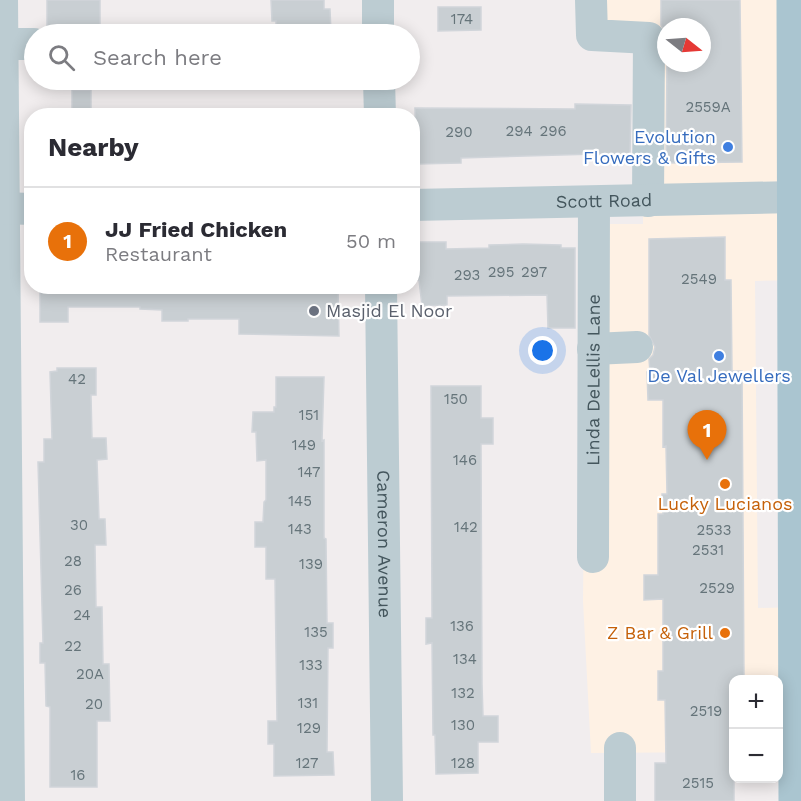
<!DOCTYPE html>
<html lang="en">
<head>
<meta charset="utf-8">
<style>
  :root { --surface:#fff; --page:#f7f7f7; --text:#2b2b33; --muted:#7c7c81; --line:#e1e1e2; --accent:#b45309 }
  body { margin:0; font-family:"Work Sans",sans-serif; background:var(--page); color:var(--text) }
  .controls { position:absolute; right:18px; bottom:18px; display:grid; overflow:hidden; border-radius:12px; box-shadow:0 3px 15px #0003 }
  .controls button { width:54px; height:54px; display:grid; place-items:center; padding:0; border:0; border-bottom:2px solid var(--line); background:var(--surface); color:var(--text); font:30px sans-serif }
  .compass { position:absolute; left:657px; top:18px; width:54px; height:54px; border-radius:50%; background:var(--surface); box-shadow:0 3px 15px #0003; rotate:107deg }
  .you { position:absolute; left:543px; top:351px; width:21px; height:21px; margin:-15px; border:4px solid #fff; border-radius:50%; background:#1a73e8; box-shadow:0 0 0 9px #1a73e833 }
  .badge { display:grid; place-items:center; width:39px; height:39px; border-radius:50%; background:var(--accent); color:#fff; font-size:20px; font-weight:700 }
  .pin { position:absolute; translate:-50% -50px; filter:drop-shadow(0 2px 3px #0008) }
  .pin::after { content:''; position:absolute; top:32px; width:21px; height:18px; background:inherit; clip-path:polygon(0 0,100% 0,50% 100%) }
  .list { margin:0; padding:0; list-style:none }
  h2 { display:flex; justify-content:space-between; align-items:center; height:78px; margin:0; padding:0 24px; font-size:26px }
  h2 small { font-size:20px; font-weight:400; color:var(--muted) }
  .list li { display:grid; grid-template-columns:39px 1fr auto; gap:18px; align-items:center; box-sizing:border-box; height:108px; padding:0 24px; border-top:2px solid var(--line) }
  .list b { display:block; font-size:22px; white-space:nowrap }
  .list p { margin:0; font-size:20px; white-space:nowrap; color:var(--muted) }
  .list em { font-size:20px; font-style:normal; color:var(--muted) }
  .icon { flex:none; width:33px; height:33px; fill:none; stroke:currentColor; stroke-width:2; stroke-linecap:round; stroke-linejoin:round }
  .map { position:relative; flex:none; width:801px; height:801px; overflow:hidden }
  .search { position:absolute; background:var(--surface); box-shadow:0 3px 15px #0003; left:24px; top:24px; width:396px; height:66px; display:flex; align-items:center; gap:15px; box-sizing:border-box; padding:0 21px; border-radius:33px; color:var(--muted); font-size:22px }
  .panel { position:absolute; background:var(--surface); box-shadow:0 3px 15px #0003; left:24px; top:108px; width:396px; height:186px; border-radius:24px }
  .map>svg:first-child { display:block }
  .commercial { fill:#fef1e4; fill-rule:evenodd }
  .building { fill:#c9cfd3; stroke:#d1d5da; stroke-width:1.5 }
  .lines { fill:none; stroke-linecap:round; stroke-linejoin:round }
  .minor { stroke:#bcccd2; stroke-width:32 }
  .major { stroke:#aac5d0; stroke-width:33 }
  .shop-dot { fill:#3f7fe0; stroke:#fff; stroke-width:2 }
  .worship-dot { fill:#6b7280; stroke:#fff; stroke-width:2 }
  .food-dot { fill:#e8710a; stroke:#fff; stroke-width:2 }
  .labels { text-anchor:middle; stroke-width:4.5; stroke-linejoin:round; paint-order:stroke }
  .number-label { font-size:15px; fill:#65747a }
  .shop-label { font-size:18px; fill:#366cbe; stroke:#fff; text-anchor:end }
  .street-label { font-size:18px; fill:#44565d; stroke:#fff }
  .worship-label { font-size:18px; fill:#5b616d; stroke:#fff; text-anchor:start }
  .food-label { font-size:18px; fill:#c56008; stroke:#fff }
</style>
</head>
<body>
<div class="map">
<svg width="801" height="801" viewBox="0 0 801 801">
  <rect width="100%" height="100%" fill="#f1edee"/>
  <!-- commercial -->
  <path class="commercial" d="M589,0h212v280l-46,1 3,327 43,-1 -23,73h-44l-1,72 -142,1 -8,-152 4,-377h56l-1,-182 -53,-4zM666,27h36v36h-36z"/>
  <!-- building -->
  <path class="building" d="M47,0h53v33l-51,1 -2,-2z
    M271,0h53v9h6l1,24 -55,1v-13h-4z
    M661,0h79l2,162 -76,1 1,-100h35v-36h-36v7l-5,-9z
    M438,7h43v23l-43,1z
    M72,90h19v26h-19z
    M575,104l56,1 -1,48 -169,5v5l-45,1 -1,-56 160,1z
    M725,237v43h6l1,91h10l2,309h-10v121h-79v-38h11l-1,-63h-7v-29h5v-72l-19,1v-25h14v-61h5l-1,-20h5l-1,-48 -3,1v-47h-15l-1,-28h3l-1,-13 4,-4 2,-8 -6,-12v-96z
    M417,242h29v7l43,-1v-3l34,-1 38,1v3h14v80h-27l-1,-33 -100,1v9l-25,1 -3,-26h-4v-19h2z
    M40,286h298l1,50 -100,-2v-15h-51v2h-26v-11l-22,-1v-2h-72v15h-28z
    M57,368h39v27h-5l1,43h14l1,21 -10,1 2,59h6l1,26h-11l1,62h6l1,57h6l1,57h-13v66h-47v-80l-4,-1 -1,-43h-5v-20h3l-5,-181h6v-23h8l-2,-67 7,-1z
    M276,377h48l-2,64 2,-1v98l2,1 1,84h6v25h-5l-1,104h6l1,23 -60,1v-32h-6v-23h9l-2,-142h-9v-32h-11v-25h8l1,-20 2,-2v-40l-9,1 -1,-29h-4l1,-20h21v-5h2z
    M431,386h50v32h12v26h-12l1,240 1,32h15v26h-20v31l-42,1 -1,-39h-2l-1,-92 -6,1v-26h6z"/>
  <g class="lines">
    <!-- minor -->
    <g class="minor">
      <path d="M2,0l7,801"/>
      <path d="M378,0v34"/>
      <path d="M591,0l1,35 57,3 -1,163"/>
      <path d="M0,44h34"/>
      <path d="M379,80l1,36"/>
      <path id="s1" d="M412,205l382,-8"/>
      <path d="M0,208l32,1"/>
      <path id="s2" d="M381,286l6,515"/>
      <path d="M593,349l44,-2"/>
      <path id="s3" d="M593,557l1,-355"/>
      <path d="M620,748v53"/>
    </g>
    <!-- major -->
    <path class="major" d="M793,0l2,801"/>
  </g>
  <!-- markers -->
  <g class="shop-dot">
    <circle cx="728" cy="147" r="6"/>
    <circle cx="719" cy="356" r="6"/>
  </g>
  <circle class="worship-dot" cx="314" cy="311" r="6"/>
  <g class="food-dot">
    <circle cx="725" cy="484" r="6"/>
    <circle cx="725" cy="633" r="6"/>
  </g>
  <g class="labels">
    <!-- number labels -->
    <g class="number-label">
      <text x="462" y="24">174</text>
      <text x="708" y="112">2559A</text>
      <text x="519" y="136">294</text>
      <text x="553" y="136">296</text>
      <text x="459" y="137">290</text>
      <text x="501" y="277">295</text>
      <text x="534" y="277">297</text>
      <text x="467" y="280">293</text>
      <text x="699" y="284">2549</text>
      <text x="77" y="384">42</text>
      <text x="456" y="404">150</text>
      <text x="309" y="420">151</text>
      <text x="304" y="450">149</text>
      <text x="465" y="465">146</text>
      <text x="309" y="477">147</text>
      <text x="300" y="506">145</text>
      <text x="79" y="530">30</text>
      <text x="466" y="532">142</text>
      <text x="300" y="534">143</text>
      <text x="714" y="535">2533</text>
      <text x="708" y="555">2531</text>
      <text x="73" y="566">28</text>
      <text x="311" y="569">139</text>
      <text x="717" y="593">2529</text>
      <text x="73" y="595">26</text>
      <text x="82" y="620">24</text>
      <text x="462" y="631">136</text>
      <text x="316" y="637">135</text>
      <text x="73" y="651">22</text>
      <text x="465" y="664">134</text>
      <text x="311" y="670">133</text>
      <text x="90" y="679">20A</text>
      <text x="463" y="698">132</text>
      <text x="308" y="708">131</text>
      <text x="94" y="709">20</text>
      <text x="706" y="716">2519</text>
      <text x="463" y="730">130</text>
      <text x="309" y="733">129</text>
      <text x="307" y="768">127</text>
      <text x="463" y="768">128</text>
      <text x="78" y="780">16</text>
      <text x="698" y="788">2515</text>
    </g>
    <!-- shop labels -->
    <g class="shop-label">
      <text x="716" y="143">Evolution<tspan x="716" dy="21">Flowers &amp; Gifts</tspan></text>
      <text x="719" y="382" text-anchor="middle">De Val Jewellers</text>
    </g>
    <!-- street labels -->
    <g class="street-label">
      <text dy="6" stroke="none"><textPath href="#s1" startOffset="192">Scott Road</textPath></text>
      <text dy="6" stroke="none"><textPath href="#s3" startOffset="177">Linda DeLellis Lane</textPath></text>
      <text dy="6" stroke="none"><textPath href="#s2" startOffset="258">Cameron Avenue</textPath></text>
    </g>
    <!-- worship labels -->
    <g class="worship-label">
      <text x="326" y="317">Masjid El Noor</text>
    </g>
    <!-- food labels -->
    <g class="food-label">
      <text x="725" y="510">Lucky Lucianos</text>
      <text x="713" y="639" text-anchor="end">Z Bar &amp; Grill</text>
    </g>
  </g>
</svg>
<div class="controls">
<button>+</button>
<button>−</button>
</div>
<svg class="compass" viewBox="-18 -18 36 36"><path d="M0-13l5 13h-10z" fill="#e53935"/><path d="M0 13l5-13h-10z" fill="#7c7c81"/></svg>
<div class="you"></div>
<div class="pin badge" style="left:707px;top:460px;background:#e8710a">1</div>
<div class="search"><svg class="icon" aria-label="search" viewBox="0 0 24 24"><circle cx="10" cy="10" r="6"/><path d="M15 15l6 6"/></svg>Search here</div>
<section class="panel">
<h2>Nearby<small></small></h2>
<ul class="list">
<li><span class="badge" style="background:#e8710a">1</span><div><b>JJ Fried Chicken</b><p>Restaurant</p></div><em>50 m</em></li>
</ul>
</section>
</div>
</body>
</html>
